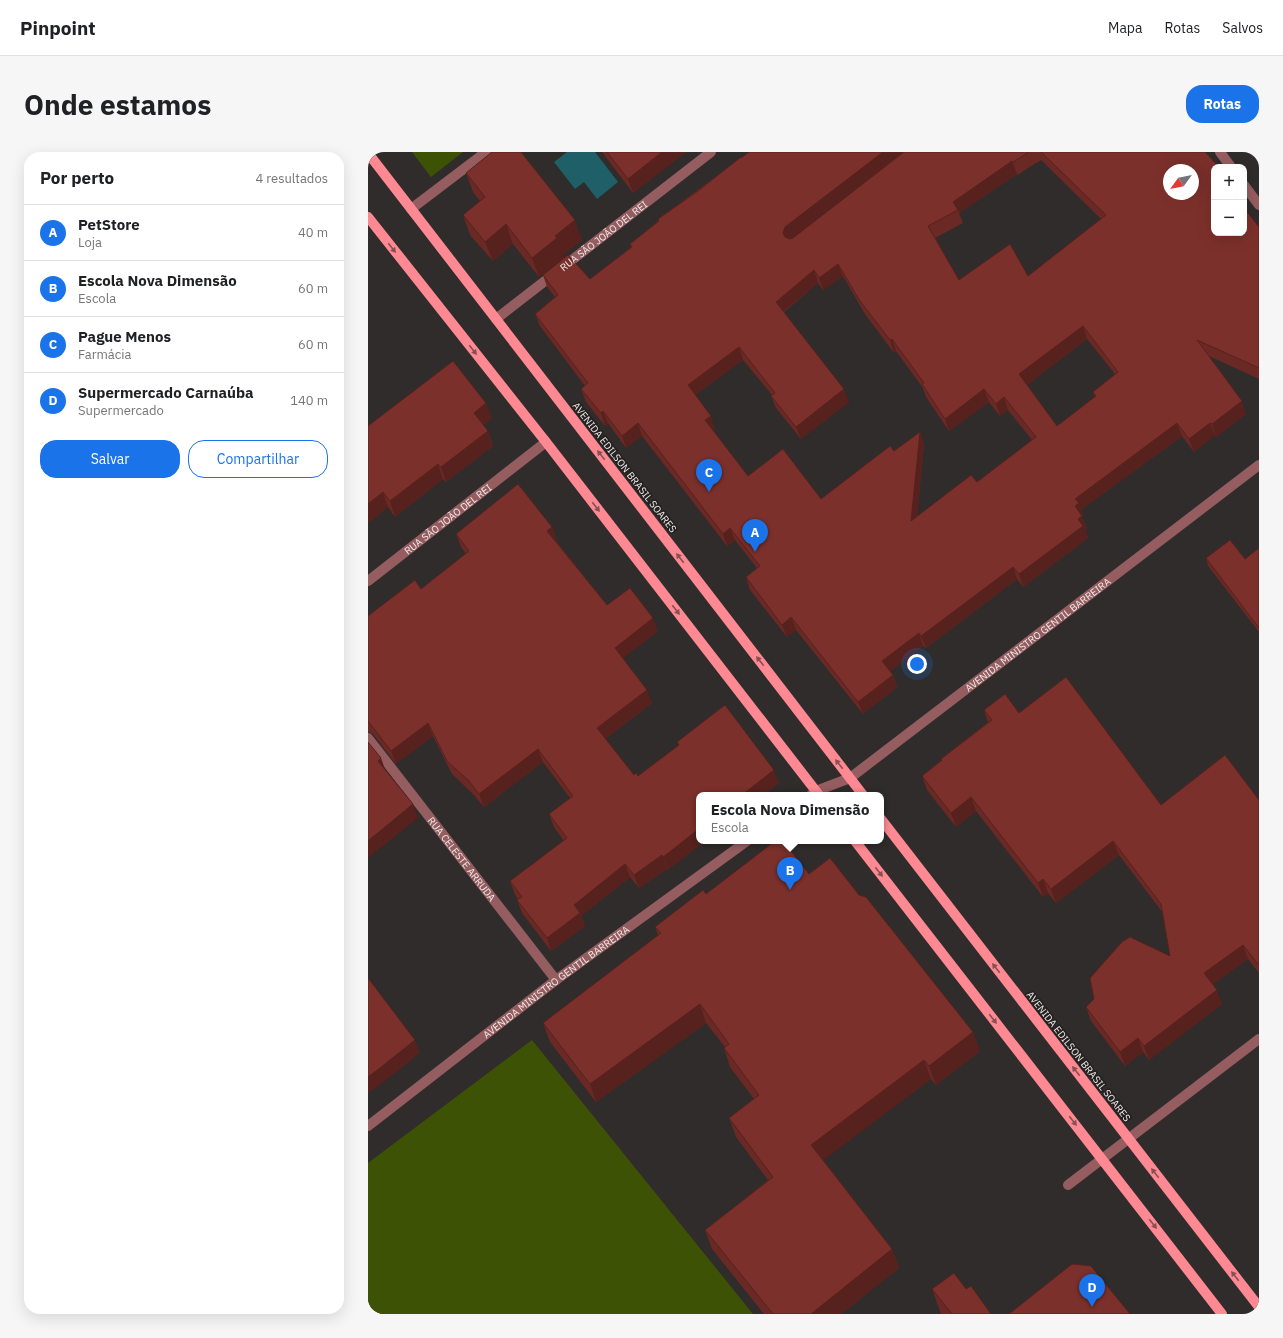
<!DOCTYPE html>
<html lang="pt">
<head>
<meta charset="utf-8">
<style>
  :root { --surface:#fff; --page:#f6f6f6; --text:#202124; --muted:#757577; --line:#e0e0e0; --accent:#1a73e8 }
  body { margin:0; font-family:"IBM Plex Sans",sans-serif; background:var(--page); color:var(--text) }
  .controls { position:absolute; right:12px; top:12px; display:grid; overflow:hidden; border-radius:8px; box-shadow:0 4px 16px #0002 }
  .controls button { width:36px; height:36px; display:grid; place-items:center; padding:0; border:0; border-bottom:1px solid var(--line); background:var(--surface); color:var(--text); font:20px sans-serif }
  .compass { position:absolute; left:795px; top:12px; width:36px; height:36px; border-radius:50%; background:var(--surface); box-shadow:0 4px 16px #0002; rotate:237deg }
  .you { position:absolute; left:549px; top:512px; width:14px; height:14px; margin:-10px; border:3px solid #fff; border-radius:50%; background:#1a73e8; box-shadow:0 0 0 6px #1a73e833 }
  .badge { display:grid; place-items:center; width:26px; height:26px; border-radius:50%; background:var(--accent); color:#fff; font-size:13px; font-weight:700 }
  .pin { position:absolute; translate:-50% -33px; filter:drop-shadow(0 1px 2px #0008) }
  .pin::after { content:''; position:absolute; top:21px; width:14px; height:12px; background:inherit; clip-path:polygon(0 0,100% 0,50% 100%) }
  .popup { position:absolute; left:328px; top:640px; width:188px; height:52px; box-sizing:border-box; display:grid; place-content:center; border-radius:8px; background:var(--surface); filter:drop-shadow(0 1px 3px #0005); font-size:13px; white-space:nowrap; color:var(--muted) }
  .popup b { font-size:15px; color:var(--text) }
  .popup::after { content:''; position:absolute; left:50%; top:100%; margin-left:-8px; border:8px solid transparent; border-top-color:var(--surface) }
  .list { margin:0; padding:0; list-style:none }
  h2 { display:flex; justify-content:space-between; align-items:center; height:52px; margin:0; padding:0 16px; font-size:17px }
  h2 small { font-size:13px; font-weight:400; color:var(--muted) }
  .list li { display:grid; grid-template-columns:26px 1fr auto; gap:12px; align-items:center; box-sizing:border-box; height:56px; padding:0 16px; border-top:1px solid var(--line) }
  .list b { display:block; font-size:15px; white-space:nowrap }
  .list p { margin:0; font-size:13px; white-space:nowrap; color:var(--muted) }
  .list em { font-size:13px; font-style:normal; color:var(--muted) }
  .actions { display:flex; gap:8px; padding:12px 16px }
  .actions a { flex:1; padding:9px 0; border:1px solid var(--accent); border-radius:16px; text-align:center; font-size:14px; color:var(--accent) }
  .actions .main { background:var(--accent); color:#fff }
  .map { position:relative; flex:none; width:891px; height:1162px; overflow:hidden; border-radius:16px }
  header { display:flex; align-items:center; gap:24px; box-sizing:border-box; height:56px; padding:0 20px; background:var(--surface); border-bottom:1px solid var(--line) }
  header strong { font-size:19px }
  nav { display:flex; gap:22px; margin-inline-start:auto; font-size:14px }
  .intro { display:flex; align-items:center; justify-content:space-between; box-sizing:border-box; height:96px; padding:0 24px }
  h1 { margin:0; font-size:28px }
  .button { padding:10px 18px; border-radius:16px; background:var(--accent); color:#fff; font-size:14px; font-weight:700 }
  main { display:flex; gap:24px; padding:0 24px }
  aside { flex:1; background:var(--surface); border-radius:16px; box-shadow:0 4px 16px #0002 }
  .map>svg:first-child { display:block }
  .green { fill:#3e5206 }
  .water { fill:#1f5f68 }
  .lines { fill:none; stroke-linecap:round; stroke-linejoin:round }
  .minor { stroke:#965d60; stroke-width:10 }
  .major { stroke:#ff8992; stroke-width:10 }
  .wall { fill:#6b2925; fill-rule:evenodd }
  .shaded-wall { fill:#57221e }
  .building { fill:#7c302b; stroke:#57221e; fill-rule:evenodd }
  .oneway { fill:#875054 }
  .labels { text-anchor:middle; stroke-width:3.5; stroke-linejoin:round; paint-order:stroke }
  .street-label { font-size:10px; fill:#efeeed; stroke:#252221 }
</style>
</head>
<body>
<header>
<strong>Pinpoint</strong>
<nav><a>Mapa</a><a>Rotas</a><a>Salvos</a></nav>
</header>
<div class="intro"><h1>Onde estamos</h1><a class="button">Rotas</a></div>
<main>
<aside>
<h2>Por perto<small>4 resultados</small></h2>
<ul class="list">
<li><span class="badge">A</span><div><b>PetStore</b><p>Loja</p></div><em>40 m</em></li>
<li><span class="badge">B</span><div><b>Escola Nova Dimensão</b><p>Escola</p></div><em>60 m</em></li>
<li><span class="badge">C</span><div><b>Pague Menos</b><p>Farmácia</p></div><em>60 m</em></li>
<li><span class="badge">D</span><div><b>Supermercado Carnaúba</b><p>Supermercado</p></div><em>140 m</em></li>
</ul>
<div class="actions"><a class="main">Salvar</a><a>Compartilhar</a></div>
</aside>
<div class="map">
<svg width="891" height="1162" viewBox="0 0 891 1162">
  <rect width="100%" height="100%" fill="#2f2c2b"/>
  <!-- green -->
  <path class="green" d="M44,0h51l-32,25z
    M164,888l221,274h-385v-151z"/>
  <!-- water -->
  <path class="water" d="M199,0h28l23,30 -21,17 -13,-17 -9,7 -21,-27z"/>
  <g class="lines">
    <!-- minor -->
    <g class="minor">
      <path d="M852,0l11,15"/>
      <path d="M876,33l15,20"/>
      <path d="M43,57l75,-57"/>
      <path id="s1" d="M128,167l215,-167"/>
      <path id="s2" d="M0,429l178,-139"/>
      <path id="s3" d="M0,586l188,242"/>
      <path id="s4" d="M443,643l5,-4 34,-13 409,-313"/>
      <path id="s5" d="M0,974l188,-146 191,-139"/>
      <path d="M700,1033l191,-146"/>
    </g>
    <!-- major -->
    <path class="major" d="M0,1l495,642
      M0,65l178,225 273,353
      M513,667l378,488
      M487,689l367,473"/>
  </g>
  <!-- wall -->
  <path class="wall" d="M234,0h84l-53,41z
    M536,0h301l9,81 45,-6v152l-50,-23 37,58 -30,23 -1,-2 -21,17 -12,-16 -101,74 2,6 -1,1 5,12 -2,1 3,8 -65,49 -6,-8 -91,69 -3,-2 -33,25 3,4 4,12 -34,27 -67,-84 -9,7 -37,-47 -4,-13 11,-9 -22,-28 -8,6 -85,-110 -16,12 -18,-25 -3,3 -19,-24 -5,-13 4,-3 -45,-60 -5,-12 20,-17 -8,-10 -4,-12 47,4 41,-32 -1,-3 28,-23v-2l83,-61zM673,8l60,59 -73,57 -69,4 -24,-42 28,-15 -4,-10 58,-39v1zM475,124l22,38 29,39 2,-2 27,37 3,9 23,34 40,-29 11,14 8,-6 24,30 -55,42 -60,34 7,-71 -4,-13 -26,19 -73,48 -73,-23 -35,-45 2,-2 -20,-34 48,-35 29,35 -1,1 5,12 25,31 48,-37 -65,-90 34,-29 5,7zM719,187l28,35 -22,18 2,5 -38,29 -30,-41z
    M98,21l116,67 -19,15 1,3 -25,19 -26,-33 -20,17 -23,-26 -7,-20 17,-14 -7,-9z
    M124,266l-9,7 5,6 5,15 -47,36 -3,-3 -48,38 -7,-10 -20,16v-97z
    M184,375l5,13 -1,1 51,64 51,26 -35,27 29,45 -47,36 29,36 4,1 41,-31 -2,-3 102,41 -15,12h-65l-31,75 -1,-1 -28,19 -9,-11 -49,39 4,10 -34,25 -29,-38 -5,-13 1,-1 -3,-4 -5,-14 54,-40 -10,-14 -5,-13 21,-16 -27,-36 -59,45 -11,-13 -21,-20 -19,-38 -37,28 -23,-30 -3,-2h-2v-116l53,-27 45,-35 -5,-7 -5,-13z
    M891,396v84l-51,-66 -2,-8 39,1z
    M616,558l35,3 142,92 98,-5v173l-11,-14 -35,25 9,20 -73,56 -6,-8 -18,14 -34,-45 -5,-14 84,-51 -7,-43 -44,-58 -63,48 -8,-10 -5,4 -67,-86 -20,16 -29,-37 -5,-14 20,-15 -1,-2 47,-37z
    M441,722l171,177 -44,34 -5,-6 -108,81 69,89 7,19 -58,46h-77l-52,-65 -7,-19 63,-50 -32,-43 -7,-19 25,-19 -24,-32 -6,-19 1,-1 -19,-24 -110,79 -46,-60 -7,-19 115,-88 -3,-8 51,-33z
    M564,1137h34l25,25h-50z"/>
  <!-- shaded-wall -->
  <path class="shaded-wall" d="M294,0h24l-53,41 -5,-14z
    M515,0h20l-115,93 -5,-12 2,-6z
    M644,9l5,13 -58,39 -1,-3 -5,-8z
    M207,68l7,20 -19,15 1,3 -25,19 -7,-19 23,-22z
    M138,72l7,20 -20,17 -8,-19z
    M470,112l5,12 -20,14 -4,-12z
    M446,118l4,13 -38,31 -4,-12z
    M715,174l4,13 -63,48 -5,-13z
    M524,187l4,12 -2,2 -4,-13z
    M371,195l4,13 -51,37 -4,-12z
    M476,237l5,13 -48,37 -5,-12z
    M616,237l5,13 -40,29 -4,-12z
    M636,245l4,13 -8,6 -4,-12z
    M874,249l4,13 -30,23 -4,-13z
    M118,251l6,15 -13,10 -5,-15z
    M235,259l5,12 -3,3 -4,-13z
    M343,264l4,13 -5,4 -5,-13z
    M270,271l4,13 -16,12 -4,-12z
    M809,271l5,13 -101,74 2,6 -1,1 5,12 -2,1 3,8 -65,49 -4,-13 59,-55 -3,-13v-7z
    M842,271l5,12 -21,17 -5,-13z
    M120,279l5,15 -47,36 -5,-15z
    M552,280l4,13 -8,88 -5,-12z
    M70,312l5,15 -48,38 -5,-16z
    M15,340l5,15 -20,16v-19z
    M184,375l5,13 -5,4 -5,-13z
    M362,376l5,12 -8,6 -4,-12z
    M645,415l4,12 -91,69 -5,-12z
    M423,465l5,13 -9,7 -5,-12z
    M285,466l5,13 -38,30 -5,-13z
    M551,481l4,13 -36,28 -5,-13z
    M525,523l4,12 -34,27 -5,-12z
    M279,538l5,13 -50,38 -5,-13z
    M60,571l5,13 -37,28 -5,-13z
    M170,597l5,13 -59,45 -5,-13z
    M13,606l5,14 -8,-11z
    M406,618l5,13 -15,12h-22z
    M603,645l5,14 -20,16 -5,-14z
    M45,652l5,14 -50,40v-17z
    M331,677v12h6l-37,29 -5,-13z
    M745,689l6,14 -63,48 -5,-14z
    M294,703l5,14 -28,19 -5,-13z
    M257,712l5,13 -49,39 4,10 -34,25 -4,-13 27,-33z
    M675,727l5,14 -5,4 -5,-14z
    M875,793l5,14 -39,28 -5,-14z
    M849,838l5,14 -73,56 -5,-14z
    M332,852l6,19 -110,79 -6,-18z
    M605,880l7,19 -44,34 -7,-19z
    M770,886l5,14 -18,14 -5,-14z
    M47,888l5,13 -35,28 -17,12v-16z
    M556,908l7,19 -113,85 -7,-19z
    M524,1097l7,19 -58,46h-30z"/>
  <!-- building -->
  <path class="building" d="M124,0h29l54,68 -20,16 2,2 -25,20 -26,-34 -21,18 -22,-27 22,-18 -19,-24z
    M239,0h55l-34,27z
    M381,0h134l-98,75 -2,6 2,4 5,2 3,-1 111,-86h125l-16,10 -1,-1 -59,41 5,8 -30,16 31,54 51,-36 18,32 78,-61 -65,-63h164l14,15h-5v66h30v-25l15,19v141l-62,-28 45,61 -30,23 -2,-1 -21,16 -12,-16 -102,76 4,4 -4,3 7,10 -4,3 5,7 -64,48 -6,-7 -92,69 -2,-3 -37,28 11,14 -35,27 -67,-85 -9,8 -36,-48 14,-11 -30,-38 -7,6 -85,-111 -16,13 -19,-25 -2,2 -20,-24 7,-6 -53,-69 23,-19 -15,-20 25,-20 22,24 42,-32 -2,-3 29,-23 -1,-2 40,-28 43,-34v1zM801,18h24v24h-24zM470,112l22,37 30,39 2,-1 32,44 -2,1 23,35 39,-30 12,15 8,-7 32,40 -59,45 -6,-7 -60,46 9,-89 -26,19 -4,-5 -69,53 -38,-50 -35,27 -43,-56 6,-4 -23,-31 51,-38 36,46 -4,3 25,31 48,-38 -68,-87 38,-32 5,8zM715,174l35,46 -25,20 3,4 -39,30 -38,-52z
    M85,209l33,42 -12,10 14,18 -47,36 -3,-3 -48,37 -7,-9 -15,12v-78z
    M150,332l34,43 -5,4 60,74 23,-17 23,30 -38,30 32,42 -50,38 37,47 2,-2 2,3 41,-31 -2,-3 48,-37 49,65 -32,25h-43v34l-36,28 -1,-2 -28,20 -9,-11 -51,41 6,8 -33,25 -30,-38 5,-3 -12,-16 57,-43 -18,-24 24,-18 -35,-47 -59,45 -10,-13 -22,-20 -19,-38 -37,28 -23,-30v-105l47,-36 6,9 48,-38 -13,-17z
    M862,388l15,19 14,-11v80l-53,-70z
    M698,525l95,128 64,-50 34,45v163l-1,1 -15,-19 -39,28 13,17 -73,56 -6,-8 -18,14 -34,-45 8,-8 -4,-21 32,-36 8,-5 40,19 -9,-52 -48,-63 -62,48 -8,-10 -5,4 -67,-86 -20,16 -29,-37 20,-16 -1,-1 51,-39 -8,-10 21,-16 14,19z
    M0,590l13,16 -3,3 35,43 -45,37z
    M407,689h8l26,33 21,-16 29,37 7,2 107,135 -44,34 -5,-6 -113,85 81,104 -81,65h-38l-68,-84 68,-53 -44,-59 30,-23 -35,-47 5,-4 -29,-40 -110,80 -47,-61 118,-90 -6,-6 48,-37 3,4z
    M0,826l47,62 -35,28 -12,9z
    M704,1112l19,2 39,48h-121z
    M586,1121l12,16 5,-3 20,28h-39l-20,-25z"/>
  <!-- one-way arrows -->
  <defs><path id="oneway-solid" d="M-6-.8H1V-3.2L6.5 0L1 3.2V.8H-6Z"/></defs>
  <g class="oneway">
    <use href="#oneway-solid" transform="translate(24 96) rotate(52)"/>
    <use href="#oneway-solid" transform="translate(105 198) rotate(52)"/>
    <use href="#oneway-solid" transform="translate(233 303) rotate(-128)"/>
    <use href="#oneway-solid" transform="translate(228 355) rotate(52)"/>
    <use href="#oneway-solid" transform="translate(312 406) rotate(-128)"/>
    <use href="#oneway-solid" transform="translate(308 458) rotate(52)"/>
    <use href="#oneway-solid" transform="translate(392 509) rotate(-128)"/>
    <use href="#oneway-solid" transform="translate(471 612) rotate(-128)"/>
    <use href="#oneway-solid" transform="translate(511 720) rotate(52)"/>
    <use href="#oneway-solid" transform="translate(628 816) rotate(-128)"/>
    <use href="#oneway-solid" transform="translate(625 867) rotate(52)"/>
    <use href="#oneway-solid" transform="translate(708 919) rotate(-128)"/>
    <use href="#oneway-solid" transform="translate(705 969) rotate(52)"/>
    <use href="#oneway-solid" transform="translate(787 1021) rotate(-128)"/>
    <use href="#oneway-solid" transform="translate(785 1072) rotate(52)"/>
    <use href="#oneway-solid" transform="translate(867 1124) rotate(-128)"/>
  </g>
  <g class="labels">
    <!-- street labels -->
    <g class="street-label">
      <text dy="4" stroke="none"><textPath href="#s1" startOffset="136">RUA SÃO JOÃO DEL REI</textPath></text>
      <text transform="translate(257 315) rotate(52)" y="4">AVENIDA EDILSON BRASIL SOARES</text>
      <text dy="4" stroke="none"><textPath href="#s2" startOffset="101">RUA SÃO JOÃO DEL REI</textPath></text>
      <text dy="4" stroke="none"><textPath href="#s4" startOffset="279">AVENIDA MINISTRO GENTIL BARREIRA</textPath></text>
      <text dy="4" stroke="none"><textPath href="#s3" startOffset="153">RUA CELESTE ARRUDA</textPath></text>
      <text dy="4" stroke="none"><textPath href="#s5" startOffset="237">AVENIDA MINISTRO GENTIL BARREIRA</textPath></text>
      <text transform="translate(711 904) rotate(52)" y="4">AVENIDA EDILSON BRASIL SOARES</text>
    </g>
  </g>
</svg>
<div class="controls">
<button>+</button>
<button>−</button>
</div>
<svg class="compass" viewBox="-18 -18 36 36"><path d="M0-13l5 13h-10z" fill="#e53935"/><path d="M0 13l5-13h-10z" fill="#757577"/></svg>
<div class="you"></div>
<div class="pin badge" style="left:387px;top:400px">A</div>
<div class="pin badge" style="left:422px;top:738px">B</div>
<div class="popup"><b>Escola Nova Dimensão</b>Escola</div>
<div class="pin badge" style="left:341px;top:340px">C</div>
<div class="pin badge" style="left:724px;top:1155px">D</div>
</div>
</main>
</body>
</html>
